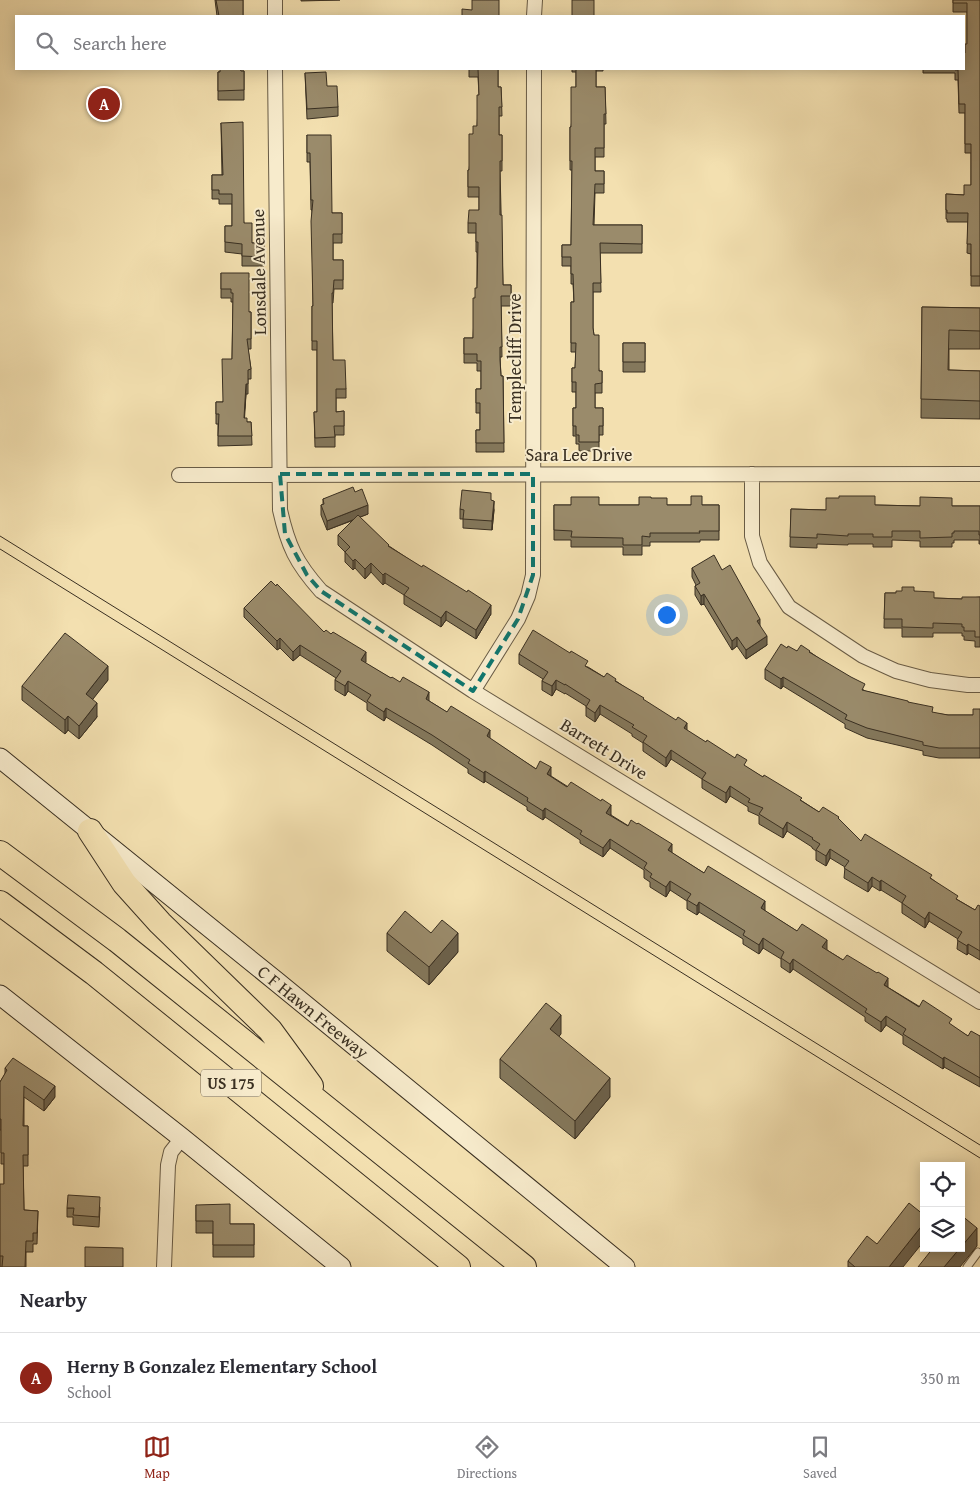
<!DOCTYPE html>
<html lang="en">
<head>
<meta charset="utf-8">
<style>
  :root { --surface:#fff; --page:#f7f7f7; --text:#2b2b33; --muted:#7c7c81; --line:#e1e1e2; --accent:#8f2418 }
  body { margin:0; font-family:"Gentium Book Plus",serif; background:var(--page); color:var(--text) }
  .controls { position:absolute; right:15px; bottom:15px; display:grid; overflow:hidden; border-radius:0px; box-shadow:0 2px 12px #0003 }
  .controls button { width:45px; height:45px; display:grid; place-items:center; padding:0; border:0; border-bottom:1px solid var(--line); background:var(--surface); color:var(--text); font:25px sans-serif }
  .you { position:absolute; left:666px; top:614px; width:18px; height:18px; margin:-12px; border:4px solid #fff; border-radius:50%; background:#1a73e8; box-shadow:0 0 0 8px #1a73e833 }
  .badge { display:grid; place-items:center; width:32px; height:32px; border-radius:50%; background:var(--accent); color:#fff; font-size:16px; font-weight:700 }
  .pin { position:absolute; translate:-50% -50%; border:2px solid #fff; box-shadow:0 1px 5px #0006 }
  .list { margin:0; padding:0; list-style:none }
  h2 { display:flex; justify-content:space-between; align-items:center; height:65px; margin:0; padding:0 20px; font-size:21px }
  h2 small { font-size:16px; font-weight:400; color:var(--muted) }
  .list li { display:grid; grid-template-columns:32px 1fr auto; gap:15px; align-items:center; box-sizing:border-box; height:90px; padding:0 20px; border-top:1px solid var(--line) }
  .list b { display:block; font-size:19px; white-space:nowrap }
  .list p { margin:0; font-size:16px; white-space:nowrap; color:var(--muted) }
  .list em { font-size:16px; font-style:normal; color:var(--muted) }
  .icon { flex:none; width:28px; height:28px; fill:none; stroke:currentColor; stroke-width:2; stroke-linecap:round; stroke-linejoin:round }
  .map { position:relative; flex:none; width:980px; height:1267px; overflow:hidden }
  .search { position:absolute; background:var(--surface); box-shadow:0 2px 12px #0003; left:15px; right:15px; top:15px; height:55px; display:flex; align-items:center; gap:12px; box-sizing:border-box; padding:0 18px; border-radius:0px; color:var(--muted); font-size:19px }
  .sheet { height:155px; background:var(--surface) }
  nav { display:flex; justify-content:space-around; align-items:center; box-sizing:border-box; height:70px; border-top:1px solid var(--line); background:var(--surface); font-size:14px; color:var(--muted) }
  nav a { display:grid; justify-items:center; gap:2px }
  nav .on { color:var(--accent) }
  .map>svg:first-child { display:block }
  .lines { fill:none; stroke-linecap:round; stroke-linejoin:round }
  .service-casing { stroke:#685b45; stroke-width:9 }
  .minor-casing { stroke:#685b45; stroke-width:16 }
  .secondary-casing { stroke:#392f21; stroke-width:21 }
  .motorway-casing { stroke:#392f21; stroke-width:26 }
  .service { stroke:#f7ebcc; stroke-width:7 }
  .minor { stroke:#f7ebcc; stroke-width:14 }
  .secondary { stroke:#f7ebcc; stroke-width:19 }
  .motorway { stroke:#f3e0b0; stroke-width:24 }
  .tram { stroke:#392f21; stroke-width:1 }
  .wall { fill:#84785c; stroke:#392f21 }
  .shaded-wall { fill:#6c614b; stroke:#392f21 }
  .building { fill:#9a8b6b; stroke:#392f21 }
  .marked { fill:none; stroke:#0f766e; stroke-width:4; stroke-dasharray:10 6; stroke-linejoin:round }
  .labels { text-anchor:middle; stroke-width:4; stroke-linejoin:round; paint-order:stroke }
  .shield { fill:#f7ebcc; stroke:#726754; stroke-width:1 }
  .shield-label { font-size:16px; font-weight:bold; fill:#392f21 }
  .street-label { font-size:18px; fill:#392f21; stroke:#f7ebcc }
</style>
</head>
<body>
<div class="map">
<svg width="980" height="1267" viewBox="0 0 980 1267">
  <rect width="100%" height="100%" fill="#f3e0b0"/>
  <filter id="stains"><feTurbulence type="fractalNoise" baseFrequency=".004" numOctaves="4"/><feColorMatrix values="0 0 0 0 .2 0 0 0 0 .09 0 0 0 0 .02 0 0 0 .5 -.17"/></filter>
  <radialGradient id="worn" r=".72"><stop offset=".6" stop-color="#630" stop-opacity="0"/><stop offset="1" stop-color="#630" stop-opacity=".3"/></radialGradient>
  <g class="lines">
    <defs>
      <path id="service" d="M967,1267l11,-15"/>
      <path id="minor" d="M275,0v16
        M534,16l1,-16
        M275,69l5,441c8,36 16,53 41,81l152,100 507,311
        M752,474v62l8,27 29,44 74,49 33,15 34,9 38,5h12
        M179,475l801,-1
        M473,691l45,-72 10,-23 5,-21 1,-506
        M164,1267l4,-102 3,-13 11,-14"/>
      <path id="secondary" d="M0,758l277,224 348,285
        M0,995l182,143 159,129"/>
      <path id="motorway" d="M90,831l34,52 36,40 110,107 41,56
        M0,853l117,87 407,327
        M0,903l94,70 364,294"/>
    </defs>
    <!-- service casing -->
    <use href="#service" class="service-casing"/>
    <!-- minor casing -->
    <use href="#minor" class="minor-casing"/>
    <!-- secondary casing -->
    <use href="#secondary" class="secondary-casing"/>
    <!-- motorway casing -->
    <use href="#motorway" class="motorway-casing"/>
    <!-- service -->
    <use href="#service" class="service"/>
    <!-- minor -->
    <use href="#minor" class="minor"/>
    <!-- secondary -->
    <use href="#secondary" class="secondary"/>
    <!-- motorway -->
    <use href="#motorway" class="motorway"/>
    <!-- tram -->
    <path class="tram" d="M0,536l980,609
      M0,549l980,609"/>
  </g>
  <!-- wall -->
  <path class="wall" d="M215,0h28v16h-26z
    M301,0h39l-39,1z
    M953,0h27v286h-9v-32l-4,-1 1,-31h-21v-3h-1v-25l18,1 7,-10v-32h-6v-40h-6l-1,-33h-3v-7h-32v-4h41l1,-16 2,-9v-32h-14z
    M469,69h33h-4v18h3l1,29h-3v19h3v36h-2l3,114h8v21h-10l1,51h-2l1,19h2l1,76h-28v-22h4v-17h-4v-24h5v-18h-4v-8h-13v-25h9l2,-40 2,-10v-36h-1v-19h-8v-10l11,-13v-13h-11v-27h1l4,-36 4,-8 2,-31 -1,-18h-9z
    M572,69h31v2h-7v16h9l1,37h-2v33h-9v14h9v22h-9l-1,32h48v28h-42l1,39h-8v36l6,43h3v22h-7v15h8v27h-4v16h-20v-7h-3v-8h-3v-28h3v-16h-4v-24h3l1,-16h-5v-50h3l-1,-18h-2v-18h-9v-21h9l1,-75h-2v-43h1l5,-40v-15h-4z
    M244,71v29h-26v-28z
    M305,73l22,13 11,21v9l-31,3z
    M221,123l23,100 8,20h12v23h-22v-12l-17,-2v-26h7v-22h-13v-5h-7v-24h10z
    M307,135l25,78h10v30h-9v17h10v29h-9l-1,14h-1l1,57 13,29v9h-10v14l8,-1v24h-9v12h-20l-1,-35h3v-62h-5v-44h1l-1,-96h-1l-1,-48h-3z
    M221,273l28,39h2v37h-3l3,20v10h-3v15h-2l-2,24 3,4h4l1,23 -34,1v-22h-2v-22h7l9,-43 1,-57h-2v-4h-10z
    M922,307l58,1v41h-31v21l31,1v48l-59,-1z
    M623,343h22v29h-22z
    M355,492l13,22 -8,3 29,29 102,68 -15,25 -30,-19 -5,7 -37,-23v-9l-19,-12 -2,2 -12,-13 -6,7 -10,-11 -2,2 -8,-8v-10l-7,-7v-10l16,-15 -27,10 -6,-15v-10h2v-6z
    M651,498l16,7h52v35h-19v2h-50v4h-8v9h-19v-8h-52v-7h-17v-35h85z
    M491,500l3,10 -2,20 -29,-2v-9h-3v-10z
    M875,505l45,1h60v38h-1v-4h-25v3h-2v4h-32v-6l-28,-1v7h-19v-3h-25v1l-31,-1v4l-27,-1 1,-38 35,1z
    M692,568l30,2 38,57 7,18 -21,14 -9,-13 -5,4 -28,-46 -3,1 -6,-10v-9l1,-1 -4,-8z
    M914,591l20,7 28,1 18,-2v50h-5v-6l-11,-1v-4h-2v-3h-29v4h-31v-9h-18l1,-35h11z
    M244,608l80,24 42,30 -1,1 64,38 61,38 46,30 15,7 60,38v1l154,96 78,49 125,76h12v51l-36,-20 -1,2 -40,-25v-8l-17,-11 -5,7 -16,-11v-4l-72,-48 -3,4 -9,-6v-8l-18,-11 -4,6 -16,-10v-5l-44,-27 -2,3 -10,-6v-8l-17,-11 -4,7 -16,-10v-5l-6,-4v-8l-34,-22 -7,9 -23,-14v-3l-35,-23 -2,3 -16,-10v-3l-42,-26 -1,2 -16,-10v-4l-36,-24 -46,-28 -2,4 -17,-11v-7l-19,-12 -3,5 -10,-6v-10l1,-2 -36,-23 -7,6 -13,-13 -3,2 -33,-33z
    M787,648l10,3 13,1 55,39 43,11 25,11 15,2h25l7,-6v49h-41l-16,-3v-4l-56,-13 -22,-10v-4l-62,-38 -2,3 -16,-10v-10z
    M519,654l69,13 16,10 12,4 71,50 115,70 17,11 20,7 22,22 71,38 26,21 17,10 5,-4v54l-12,-7 -1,2 -10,-6 1,-10 -29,-18 -4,7 -23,-15v-10l-21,-13 -1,1 -8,-5 -4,6 -24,-14 1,-11 -15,-9 -4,8 -10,-6v-9l-4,-3v-1l-25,-16 -4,7 -24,-14v-8l-11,-5v-4l-18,-11 -4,7 -24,-15v-9l-31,-20 -5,8 -23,-16v-8l-11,-7v-2l-32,-20 -5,8 -9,-6v-10l-21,-13v1l-9,-5 -4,7 -10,-6v-9l1,-2 -24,-15z
    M108,680l-16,19 5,18 -18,22 -11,-9 -3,4 -43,-34v-14z
    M387,933h44l27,19 -29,33 -42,-34z
    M561,1034l-2,2 51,61 -35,42 -75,-61v-19z
    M5,1068l50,29 -11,14 -20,-14v29h4v40h-5l1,44 14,1 -1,33h-4v8h-7v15h-26v-57l4,-26v-20h-3v-34h-1v-48l5,-8z
    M196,1205l34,19h24v33h-41v-24h-17z
    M100,1207l-1,20 -26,-2v-8h-6v-9z
    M848,1261l55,6h-55z"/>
  <!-- shaded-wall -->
  <path class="shaded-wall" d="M246,384v10l-2,33v-9z
    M494,501v9l-2,20v-9z
    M368,505v9l-41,16v-9z
    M355,559v9l-2,2v-9z
    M371,563v9l-6,7v-10z
    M385,573v10l-2,2v-10z
    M704,594v10l-3,1v-9z
    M491,605v9l-15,25v-9z
    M446,611v9l-5,7v-9z
    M760,619v9l-3,-7z
    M767,636v9l-21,14v-9z
    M737,637v9l-5,4v-9z
    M280,638v10l-3,2v-9z
    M300,645v10l-7,6v-9z
    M366,652v10l-5,8v-10z
    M108,666v14l-22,28v-14z
    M783,677v9l-2,3v-10z
    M556,680v9l-4,7v-10z
    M348,681v10l-3,5v-10z
    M429,692v10l-3,-3z
    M97,703v14l-18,22v-13z
    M600,705v9l-5,8v-9z
    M386,708v9l-2,4v-9z
    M68,716v14l-3,4v-14z
    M687,723v9l-3,-4z
    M490,730v9l-3,-3z
    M671,750v9l-5,8v-9z
    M551,767v9l-4,-2z
    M485,771v10l-1,2v-10z
    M730,786v10l-4,7v-10z
    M611,805v9l-5,8v-9z
    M545,808v9l-2,3v-9z
    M787,822v9l-4,7v-9z
    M610,839v9l-7,9v-9z
    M672,844v9l-4,-3z
    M830,849v9l-4,8v-10z
    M872,877v9l-4,6v-9z
    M881,880v10l-1,1v-9z
    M670,881v9l-4,7v-10z
    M765,901v10l-4,-3z
    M699,902v10l-2,3v-9z
    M929,912v9l-4,7v-9z
    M458,933v19l-29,33v-18z
    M763,938v10l-4,6v-9z
    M827,940v10l-5,6v-9z
    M968,944v9l-1,2v-9z
    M793,959v10l-3,4v-9z
    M888,978v9l-4,-2z
    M561,1015v19l-11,13v-18z
    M886,1016v9l-5,7v-10z
    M944,1057v10l-1,2v-10z
    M610,1078v19l-35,42v-18z
    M55,1086v11l-11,14v-11z
    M924,1223v18l-21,26h-14z
    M977,1228v18l-17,21h-16l16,-19h1v-1z"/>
  <!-- building -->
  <path class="building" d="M216,0h27v16h-24z
    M472,0h27v16h-37v-7l10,1z
    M572,0h22v16h-22z
    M953,0h27v276h-9v-32h-4l1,-31h-21v-3h-1v-16l18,1v-10h7v-41h-6v-40h-6l-1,-34h-3v-1h9v-16h1v-9h2v-41h-14z
    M220,69h20l1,2h3v19l-26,1v-19h2z
    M478,69h20v18h3l1,20h-3v28h3v26h-2v54h2l1,70h8v11h-10l1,51h-2v13l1,16h2l1,67h-28v-13h4v-27h-4v-14h5v-28h-4v-7h-13v-16h9v-40h2v-10h2l1,-46h-2v-19h-8l1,-13h10v-23h-11v-17h1v-36h4v-8h4v-31h2z
    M576,69h20v18h9l1,27h-2v34h-9v23h9v13h-9l-2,41h49v19l-42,-1 1,40h-8v45l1,7h5v36h3v12l-7,1v24h8v18h-4v16h-20v-7h-3v-9h-3v-18h3v-26h-4v-14h3l1,-25h-5v-41h3l-1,-28h-2v-17h-9v-12h9l1,-84h-2v-34h1v-40h5z
    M326,72l1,14h10l1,21 -31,2 -2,-36z
    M243,122l1,101h8v20h12v14l-22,-1v-12l-17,-2v-16h7v-32h-13v-4h-7v-15h11l-2,-52z
    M307,135h24l1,78h10v21h-9v26h10v20h-9l-1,13h-1l1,67h12l1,29h-10v23l8,-1v15h-10l1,11 -20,1 -1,-26h3v-71h-5v-35h1l-2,-85 2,-21h-2l-1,-47h-3z
    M221,273h28v39h2v27h-4l4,30 -3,1v14h-2l-2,34h3v4h4l1,14h-34l1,-22h-3v-12h7l-1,-43h10l1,-66h-2v-4h-10z
    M922,307l58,1v23l-31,-1 -1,40 32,1v30l-59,-2z
    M623,343h22v19h-22z
    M353,487l2,5 7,-3 6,16 -41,16 -6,-16 3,-1 -1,-5z
    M462,490l29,3v7l3,1 -2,20 -29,-2 1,-9 -4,-1z
    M691,496h11v9h17v26h-20l1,2h-50v4l-8,-1v9h-19v-7l-52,-1 1,-6 -18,-1v-25h17v-8h28v8h40v-8h12v1h16v7h24z
    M839,496h36v9l45,1v-9l32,1v8h28v29h-1v-4h-25v2h-2v4l-32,1v-7h-28v6h-19v-3h-25v2l-31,-2v4l-27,-1 1,-28 35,1v-12h13z
    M358,515l31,30 -1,1 34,21 1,-2 44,27 1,-2 23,15 -15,25 -30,-19 -5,7 -37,-23 5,-7 -24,-15 -2,2 -12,-12 -6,6 -10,-10 -2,2 -8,-9 5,-5 -12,-12z
    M714,555l8,15 8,-5 30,54 -3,2 10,15 -21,14 -9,-13 -5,4 -28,-47 -3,2 -6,-10 5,-3 -8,-15z
    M271,581l5,5 1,-2 47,48 2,-2 5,4 2,-2 33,20 -5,8 30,18 1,-1 8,5 3,-5 26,15 -3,7 21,13 4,-6 39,24 -3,6 49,33 4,-8 11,6 -4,7 20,13 4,-5 30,19 1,-2 9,6 -5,8 22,13 3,-6 6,4 1,-1 34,21 -4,6 36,23 4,-7 57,35 -4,7 36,23 5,-7 25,16 -5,7 21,13 4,-5 30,18 1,-1 10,6 -4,7 35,22 4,-7 29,19 -3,4 19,13 3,-5 9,5v42l-36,-21 -1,2 -40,-25 3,-5 -20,-13 -5,6 -16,-10 2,-3 -74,-50 -3,5 -9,-6 3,-6 -21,-14 -4,7 -16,-10 2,-4 -46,-29 -2,4 -10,-6 4,-6 -21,-13 -4,6 -16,-10 2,-3 -8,-6 3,-5 -37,-24 -7,9 -23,-14 2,-3 -37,-23 -2,3 -16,-10 1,-3 -43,-27 -1,2 -16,-10 2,-3 -38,-25 -46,-27 -2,4 -17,-11 4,-6 -23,-14 -3,5 -10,-6 6,-9 -41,-26 -7,7 -13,-14 -3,3 -33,-33z
    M902,587h12v4l20,1v6l28,1v-2h18v40h-5v-6h-11v-4h-2v-3l-29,-1v5l-31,-1v-8h-18l1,-26h11v-2h6z
    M533,630l37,23 1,-2 17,10 -3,5 19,11 3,-4 9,6 -1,2 29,17 -1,1 33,21 2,-3 9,6 -3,5 22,14 1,-2 28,18 2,-4 10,6 -3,5 19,12 1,-2 38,23 -2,2 19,12 4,-5 16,10 -1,1 23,23 4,-7 67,41 -2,3 28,18 -2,3 19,11 3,-5 2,1v45l-12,-7 -1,2 -10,-6 5,-8 -33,-20 -4,7 -23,-16 4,-7 -25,-16 -1,2 -8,-5 -4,6 -24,-15 5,-7 -19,-12 -4,7 -10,-6 4,-6 -8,-5 1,-1 -26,-16 -4,7 -24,-15 4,-6 -15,-6 2,-3 -20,-13 -4,7 -24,-14 4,-6 -35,-23 -5,8 -23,-16 4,-6 -15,-9 2,-2 -34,-20 -5,8 -9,-6 4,-7 -25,-16v1l-9,-5 -4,6 -10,-5 6,-9 -29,-18z
    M65,633l43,33 -22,28 11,9 -18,23 -11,-10 -3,4 -43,-34z
    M781,644l6,4 1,-2 9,5 4,-6 9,6 -1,1 42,25 14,7 -3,6 46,11v1l25,5 -1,5 16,3h25v-6h7v39h-41l-16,-3v-3l-56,-14 -22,-9 2,-4 -64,-38 -2,2 -16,-10z
    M405,911l26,22 11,-13 16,13 -29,34 -42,-34z
    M546,1003l15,12 -11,14 60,49 -35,43 -75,-62z
    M13,1058l42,28 -11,14 -20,-14 -1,40h5v29h-5l1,55 14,1 -1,22h-4v8h-7l-1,26h-23l1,-11h-3v-72h4v-31h-3v-34h-1v-37l7,-12 -2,-2z
    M68,1195l32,2 -1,20 -26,-2 1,-7h-7z
    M909,1203l15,12v8l-35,44h-34l-7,-6 19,-25 10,8z
    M230,1204v20h24v21h-41v-24h-17v-16z
    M961,1215l16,13 -16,19z
    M85,1247l38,1v19h-38z
    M933,1248h27l-16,19h-26z"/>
  <!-- marked area -->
  <path class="marked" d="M280,474h253v101l-15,44 -45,72 -152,-100 -14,-16 -22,-41z"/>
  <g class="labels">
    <!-- shield labels -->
    <rect class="shield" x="201" y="1069.5" width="60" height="27" rx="4"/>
    <g class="shield-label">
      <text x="231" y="1089">US 175</text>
    </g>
    <!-- street labels -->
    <g class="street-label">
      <text transform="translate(259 272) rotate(-91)" y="6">Lonsdale Avenue</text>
      <text transform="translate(515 358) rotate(-90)" y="6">Templecliff Drive</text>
      <text x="579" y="461">Sara Lee Drive</text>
      <text transform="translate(604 749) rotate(32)" y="6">Barrett Drive</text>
      <text transform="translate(313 1012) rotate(39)" y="6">C F Hawn Freeway</text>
    </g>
  </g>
  <rect width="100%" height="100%" filter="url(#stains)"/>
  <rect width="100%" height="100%" fill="url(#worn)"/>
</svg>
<div class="controls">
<button><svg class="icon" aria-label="locate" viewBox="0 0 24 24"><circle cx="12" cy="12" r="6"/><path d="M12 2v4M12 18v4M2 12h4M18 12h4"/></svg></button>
<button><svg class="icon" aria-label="layers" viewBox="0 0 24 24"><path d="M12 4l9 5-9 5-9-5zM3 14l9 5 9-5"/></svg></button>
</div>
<div class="you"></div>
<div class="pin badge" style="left:104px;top:104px">A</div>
<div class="search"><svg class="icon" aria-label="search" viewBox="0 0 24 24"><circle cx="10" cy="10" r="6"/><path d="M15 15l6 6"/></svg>Search here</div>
</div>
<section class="sheet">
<h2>Nearby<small></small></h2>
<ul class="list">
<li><span class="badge">A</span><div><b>Herny B Gonzalez Elementary School</b><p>School</p></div><em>350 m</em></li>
</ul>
</section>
<nav>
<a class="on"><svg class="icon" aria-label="map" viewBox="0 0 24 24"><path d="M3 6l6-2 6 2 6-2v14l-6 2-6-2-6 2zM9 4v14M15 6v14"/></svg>Map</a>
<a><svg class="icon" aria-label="directions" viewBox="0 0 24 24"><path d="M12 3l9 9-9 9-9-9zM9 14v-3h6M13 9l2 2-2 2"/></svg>Directions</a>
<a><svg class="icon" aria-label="saved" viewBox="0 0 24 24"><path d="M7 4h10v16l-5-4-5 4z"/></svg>Saved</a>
</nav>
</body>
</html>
